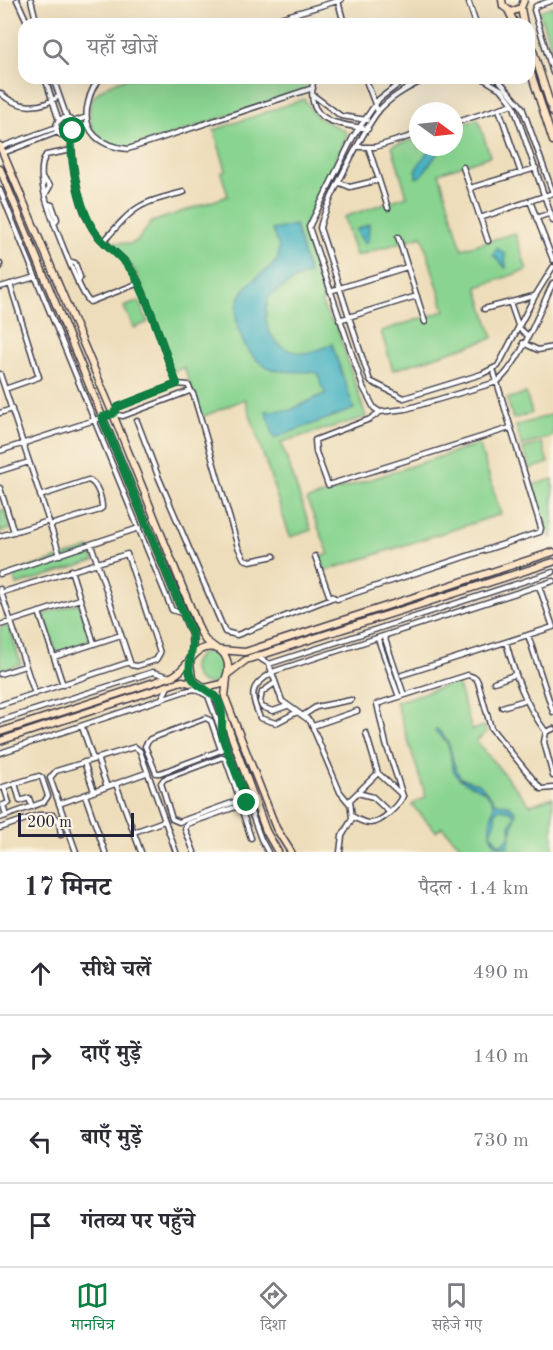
<!DOCTYPE html>
<html lang="hi">
<head>
<meta charset="utf-8">
<style>
  :root { --surface:#fff; --page:#f7f7f7; --text:#2b2b33; --muted:#7c7c81; --line:#e1e1e2; --accent:#0b8043 }
  body { margin:0; font-family:"Old Standard TT","Noto Serif Devanagari",serif; background:var(--page); color:var(--text) }
  .compass { position:absolute; left:409px; top:102px; width:54px; height:54px; border-radius:50%; background:var(--surface); box-shadow:0 6px 24px #0002; rotate:105deg }
  .scale { position:absolute; left:18px; bottom:15px; width:116px; box-sizing:border-box; padding-left:6px; border:3px solid #22223b; border-top:0; font-size:16px; line-height:21px; white-space:nowrap; color:#22223b; -webkit-text-stroke:4px #fcf5e5; paint-order:stroke }
  .stop { position:absolute; width:18px; height:18px; margin:-14px; border:4px solid #0b8043; border-radius:50%; background:#fff }
  .stop.end { background:#0b8043; border-color:#fff; box-shadow:0 2px 6px #0008 }
  .list { margin:0; padding:0; list-style:none }
  h2 { display:flex; justify-content:space-between; align-items:center; height:78px; margin:0; padding:0 24px; font-size:26px }
  h2 small { font-size:20px; font-weight:400; color:var(--muted) }
  .list li { display:grid; grid-template-columns:39px 1fr auto; gap:18px; align-items:center; box-sizing:border-box; height:84px; padding:0 24px; border-top:2px solid var(--line) }
  .list b { display:block; font-size:22px; white-space:nowrap }
  .list em { font-size:20px; font-style:normal; color:var(--muted) }
  .icon { flex:none; width:33px; height:33px; fill:none; stroke:currentColor; stroke-width:2; stroke-linecap:round; stroke-linejoin:round }
  .map { position:relative; flex:none; width:553px; height:852px; overflow:hidden }
  .search { position:absolute; background:var(--surface); box-shadow:0 6px 24px #0002; left:18px; right:18px; top:18px; height:66px; display:flex; align-items:center; gap:15px; box-sizing:border-box; padding:0 21px; border-radius:18px; color:var(--muted); font-size:22px }
  .sheet { height:414px; background:var(--surface) }
  nav { display:flex; justify-content:space-around; align-items:center; box-sizing:border-box; height:84px; border-top:2px solid var(--line); background:var(--surface); font-size:16px; color:var(--muted) }
  nav a { display:grid; justify-items:center; gap:3px }
  nav .on { color:var(--accent) }
  .map>svg:first-child { display:block }
  .green { fill:#89d490; stroke:#567b66; stroke-width:1.5 }
  .water { fill:#45b2c3; stroke:#346a7f; stroke-width:1.5; fill-rule:evenodd }
  .lines { fill:none; stroke-linecap:round; stroke-linejoin:round }
  .street-casing { stroke:#403e4e; stroke-width:7 }
  .secondary-casing { stroke:#403e4e; stroke-width:9 }
  .street { stroke:#fff; stroke-width:4 }
  .secondary { stroke:#fee5c5; stroke-width:6 }
  .route { stroke:#0b8043; stroke-width:8 }
</style>
</head>
<body>
<div class="map">
<svg width="553" height="852" viewBox="0 0 553 852">
  <rect width="100%" height="100%" fill="#fcf5e5"/>
  <filter id="ink" filterUnits="userSpaceOnUse"><feTurbulence type="fractalNoise" baseFrequency=".0167" numOctaves="2"/><feDisplacementMap in="SourceGraphic" scale="12" xChannelSelector="R" yChannelSelector="G"/><feConvolveMatrix kernelMatrix="1 2 1 2 8 2 1 2 1" color-interpolation-filters="sRGB"/></filter>
  <filter id="wash" filterUnits="userSpaceOnUse"><feTurbulence type="fractalNoise" baseFrequency=".008" numOctaves="4" result="noise"/><feDisplacementMap in="SourceGraphic" scale="24" xChannelSelector="R" yChannelSelector="G"/><feGaussianBlur stdDeviation="1.35" result="paint"/><feColorMatrix in="noise" values="0 0 0 0 0 0 0 0 0 0 0 0 0 0 0 0 0 1.4 0 .05"/><feComposite in="paint" operator="in"/></filter>
  <g filter="url(#wash)">
    <rect width="100%" height="100%" fill="#edddba"/>
    <!-- green -->
    <path class="green" d="M553,6v47l-14,-42z
      M128,78h176l4,10 -180,62 -9,1 -22,-10c-16,-39 -6,-52 31,-63z
      M304,99l13,18 28,14 2,5 -41,88 -1,10 19,56 -2,14 8,16 6,4 30,93 -85,25 30,88 -21,7 -45,-138 -43,18 -18,-50 -11,5 -38,-102 -28,-29 23,3 7,-3 15,-19 76,-26 -7,-23 5,-3 -12,-40z
      M478,119l12,37 -51,17 23,76 53,-16 12,37 -50,17 16,51 -100,32 -12,-39 64,-20 -23,-75 -66,20 -12,-39 63,-21 -15,-50 26,-8v9h36v-20z
      M139,301l9,21 -14,6 -10,-21z
      M526,393l6,20 -19,6 -6,-20z
      M553,414v22l-31,10 -6,-20z
      M542,443l6,20 -18,6 -7,-20z
      M479,444l22,70 -176,57 -5,-14 9,-3 -22,-54z
      M553,479v58l-2,1 -18,-53z
      M4,509l6,20 -10,3v-21z
      M90,548l4,13 -77,24 -4,-12z
      M78,603l12,39 -34,11 -12,-39z
      M9,625l12,39 -21,7v-43z
      M193 668a16 16 0 1 1 32 0a16 16 0 1 1-32 0Z
      M457,682l15,48 12,-4 3,6 -11,9 54,64 23,-8v55h-67l-15,-5 -5,4 -24,-24 -6,4 -24,-26 14,-8 -30,-95z"/>
    <!-- water -->
    <path class="water" d="M434,147l4,6 -17,23 -5,2v-9l14,-21z
      M369,224l-1,17 -4,2 -8,-13z
      M295,225l14,49 -13,5 -27,18c-9,26 2,52 32,56 10,1 22,-5 31,-9l22,65 -80,29 -8,-27 24,-1 36,-17 -5,-7 -2,-12c-6,-4 -33,-1 -45,-4 -30,-10 -49,-53 -30,-80 10,-14 25,-19 34,-31l1,-12 -7,-17z
      M497,248l8,6 1,14 -13,-13z
      M437,729c20,18 10,31 24,49l19,6 15,18 15,4 6,6 -8,35 -10,-1c-14,-11 -6,-27 -4,-42 -12,-23 -25,-14 -37,-28 -8,-9 -4,-21 -9,-31 -2,-6 -9,-10 -13,-14zM499,809l12,2 4,5 -5,10 1,9 -10,10 -5,-3 -5,-9 5,-12 -1,-9z"/>
  </g>
  <g filter="url(#ink)">
    <g class="lines">
      <defs>
        <path id="street" d="M17,0l11,24
          M31,0l6,24
          M553,0l-17,6 -2,4 19,63
          M338,1l6,23
          M469,3l7,21
          M296,14l3,10
          M259,24l82,-24
          M45,78l14,43
          M53,78l14,40
          M101,78c-7,6 -11,16 -13,25 -7,29 12,43 40,46l185,-61
          M313,78c0,7 -2,18 0,24 5,23 37,23 55,27
          M365,78l13,34
          M407,78l-28,21 -26,38 -44,90 54,160 11,21 6,4 26,-3 91,-27c24,-19 42,-71 56,-99
          M428,78c-17,8 -33,16 -47,30 -14,15 -57,99 -61,120l50,153 34,17 78,-24 16,-8 37,-70 18,-29
          M482,78l20,12 11,14 40,117
          M497,78l25,29 31,86
          M0,93c18,16 40,17 59,3
          M313,95l28,21 26,4
          M499,109l22,64
          M56 127a9 9 0 1 1 18 0a9 9 0 1 1-18 0Z
          M73,122l11,-4
          M454,123l59,-19
          M74,129l12,-4
          M72,132c-1,30 6,83 27,105 13,14 28,22 37,40 17,33 27,72 41,107
          M1,147l56,-20
          M357,147h18l43,-13
          M369,149l19,59
          M72,150l-26,5c-7,11 -4,29 -1,41 4,16 35,99 45,106l49,-19
          M3,153l55,-21
          M463,167l25,74
          M43,179l7,7 -5,9
          M340,183l10,4 29,-7
          M470,188l66,-20
          M0,190l172,420 12,4
          M530,201l23,59
          M48,204l4,1 5,14 -3,5
          M480,218l73,-25
          M536,218l15,-5
          M398,237l27,85
          M104,241c32,-36 33,-37 80,-49
          M71,262l4,1 5,14 -2,6
          M0,264v3
          M0,287l36,-10
          M330,291l77,-24
          M510,302l9,26 8,7
          M484,309l50,-13
          M339,320l78,-24
          M523,343l15,7 15,-3
          M0,374l60,181
          M5,389l34,-12 -29,-93
          M380,412l-10,7 -55,21 1,12 12,33 182,-57
          M0,413l12,-4
          M113,414l5,-7 59,-23 11,1 6,11 44,151 6,12 6,2 24,-5
          M137,421l21,55 67,156 12,3 95,-37
          M0,451l113,-37 10,2 67,-25
          M0,471l29,-9
          M0,488l14,44
          M40,496l48,-16c9,2 14,19 14,28l-5,3 -47,14
          M0,536l49,-15
          M315,556l14,39 8,4 203,-67 1,-4 -48,-159
          M71,570l23,73
          M0,574l139,-46
          M539,586l14,41
          M0,589l35,105
          M0,593l127,-39 33,99 -4,7 -19,6 -6,-1 -40,-121
          M39,612l24,73
          M0,625l80,-26
          M528,635l25,77
          M384,636l20,59
          M378,639l21,58
          M506,642c9,34 19,62 40,90
          M54,657l67,-22
          M258,657l11,7 284,-92
          M269,664l13,37 28,20 30,71 9,11
          M0,674l25,-8
          M402,675l151,-48
          M494,682l20,-7
          M275,683l-13,9 -2,10 2,5 11,4 14,-5
          M161,700l8,-15
          M0,705l130,-43
          M502,707l23,-7
          M297,712l-21,11 -16,-5c-11,-27 -10,-32 15,-47l278,-90
          M304,715l12,-8 35,-7
          M0,721l153,-49 17,5
          M313,726l44,-15
          M82,727l11,32
          M553,729l-7,3 -2,10 9,34
          M221,750l-10,-29 -5,-3 -56,21 -5,7 11,27h4l67,-25
          M0,753l185,-62 10,-2 13,7 53,143 7,13
          M97,758l10,29
          M84,762l10,29
          M378,773l25,23
          M15,783l5,18 9,-3 3,9
          M116,784l25,68
          M4,787l5,16 -6,2 3,11
          M0,788l39,-12 3,2 6,18 -4,6 -44,16
          M358,793l15,4 16,15
          M85,795l20,57
          M240,800l-14,-40 -3,-3 -59,22 -3,4 11,36 7,3 61,-22 6,-3
          M59,804l87,-31
          M240,805l11,33
          M352,816c5,3 11,7 18,7 11,0 29,-17 33,-27l-17,-52 -9,-40 91,-29 8,3 2,4 13,46 50,61 12,-1
          M0,828l38,-13h15l6,6 2,14
          M134,832l30,-11
          M76,852l-26,-74 6,-7 79,-24 5,4 36,101
          M194,852l-9,-23 2,-5 60,-21
          M340,852l2,-16 10,-17 -2,-19 28,-27 -12,-40"/>
        <path id="secondary" d="M502,0l1,6 8,6 10,-4 3,-8
          M521,8l3,16
          M508,10l7,14
          M529,38l24,75
          M529,67l24,74
          M0,146l113,268 87,217 5,9 12,9
          M0,169l192,465 1,21
          M220,650l25,2 308,-100
          M229,673l17,-13 307,-98
          M227,678l-2,19 8,21 43,110 15,24
          M205,688l14,14 47,129 12,21
          M0,732l173,-56c14,-7 20,-26 32,-28 23,-4 29,22 17,36l-17,4 -13,-9 -2,-17
          M0,741l182,-60 13,3"/>
      </defs>
      <!-- street casing -->
      <use href="#street" class="street-casing"/>
      <!-- secondary casing -->
      <use href="#secondary" class="secondary-casing"/>
      <!-- street -->
      <use href="#street" class="street"/>
      <!-- secondary -->
      <use href="#secondary" class="secondary"/>
    </g>
  </g>
  <g class="lines" filter="url(#ink)">
    <!-- route -->
    <path class="route" d="M73,131c-6,25 8,85 25,105 13,15 28,23 37,40 18,34 28,73 42,108l-59,23 -5,7 -11,3 90,217c3,15 -5,28 -2,40 5,14 22,15 29,28 7,16 0,24 4,36 7,22 17,43 24,65"/>
  </g>
</svg>
<svg class="compass" viewBox="-18 -18 36 36"><path d="M0-13l5 13h-10z" fill="#e53935"/><path d="M0 13l5-13h-10z" fill="#7c7c81"/></svg>
<div class="scale">200 m</div>
<div class="stop" style="left:73px;top:131px"></div>
<div class="stop end" style="left:247px;top:803px"></div>
<div class="search"><svg class="icon" aria-label="search" viewBox="0 0 24 24"><circle cx="10" cy="10" r="6"/><path d="M15 15l6 6"/></svg>यहाँ खोजें</div>
</div>
<section class="sheet">
<h2>17 मिनट<small>पैदल · 1.4 km</small></h2>
<ul class="list">
<li><svg class="icon" aria-label="ahead" viewBox="0 0 24 24"><path d="M12 20V5M6 11l6-6 6 6"/></svg><div><b>सीधे चलें</b></div><em>490 m</em></li>
<li><svg class="icon" aria-label="right" viewBox="0 0 24 24"><path d="M7 20v-9h11M14 6l5 5-5 5"/></svg><div><b>दाएँ मुड़ें</b></div><em>140 m</em></li>
<li><svg class="icon" aria-label="left" viewBox="0 0 24 24"><path d="M17 20v-9H6M10 6l-5 5 5 5"/></svg><div><b>बाएँ मुड़ें</b></div><em>730 m</em></li>
<li><svg class="icon" aria-label="arrive" viewBox="0 0 24 24"><path d="M6 21V4h12l-3 4 3 4H6"/></svg><div><b>गंतव्य पर पहुँचे</b></div></li>
</ul>
</section>
<nav>
<a class="on"><svg class="icon" aria-label="map" viewBox="0 0 24 24"><path d="M3 6l6-2 6 2 6-2v14l-6 2-6-2-6 2zM9 4v14M15 6v14"/></svg>मानचित्र</a>
<a><svg class="icon" aria-label="directions" viewBox="0 0 24 24"><path d="M12 3l9 9-9 9-9-9zM9 14v-3h6M13 9l2 2-2 2"/></svg>दिशा</a>
<a><svg class="icon" aria-label="saved" viewBox="0 0 24 24"><path d="M7 4h10v16l-5-4-5 4z"/></svg>सहेजे गए</a>
</nav>
</body>
</html>
